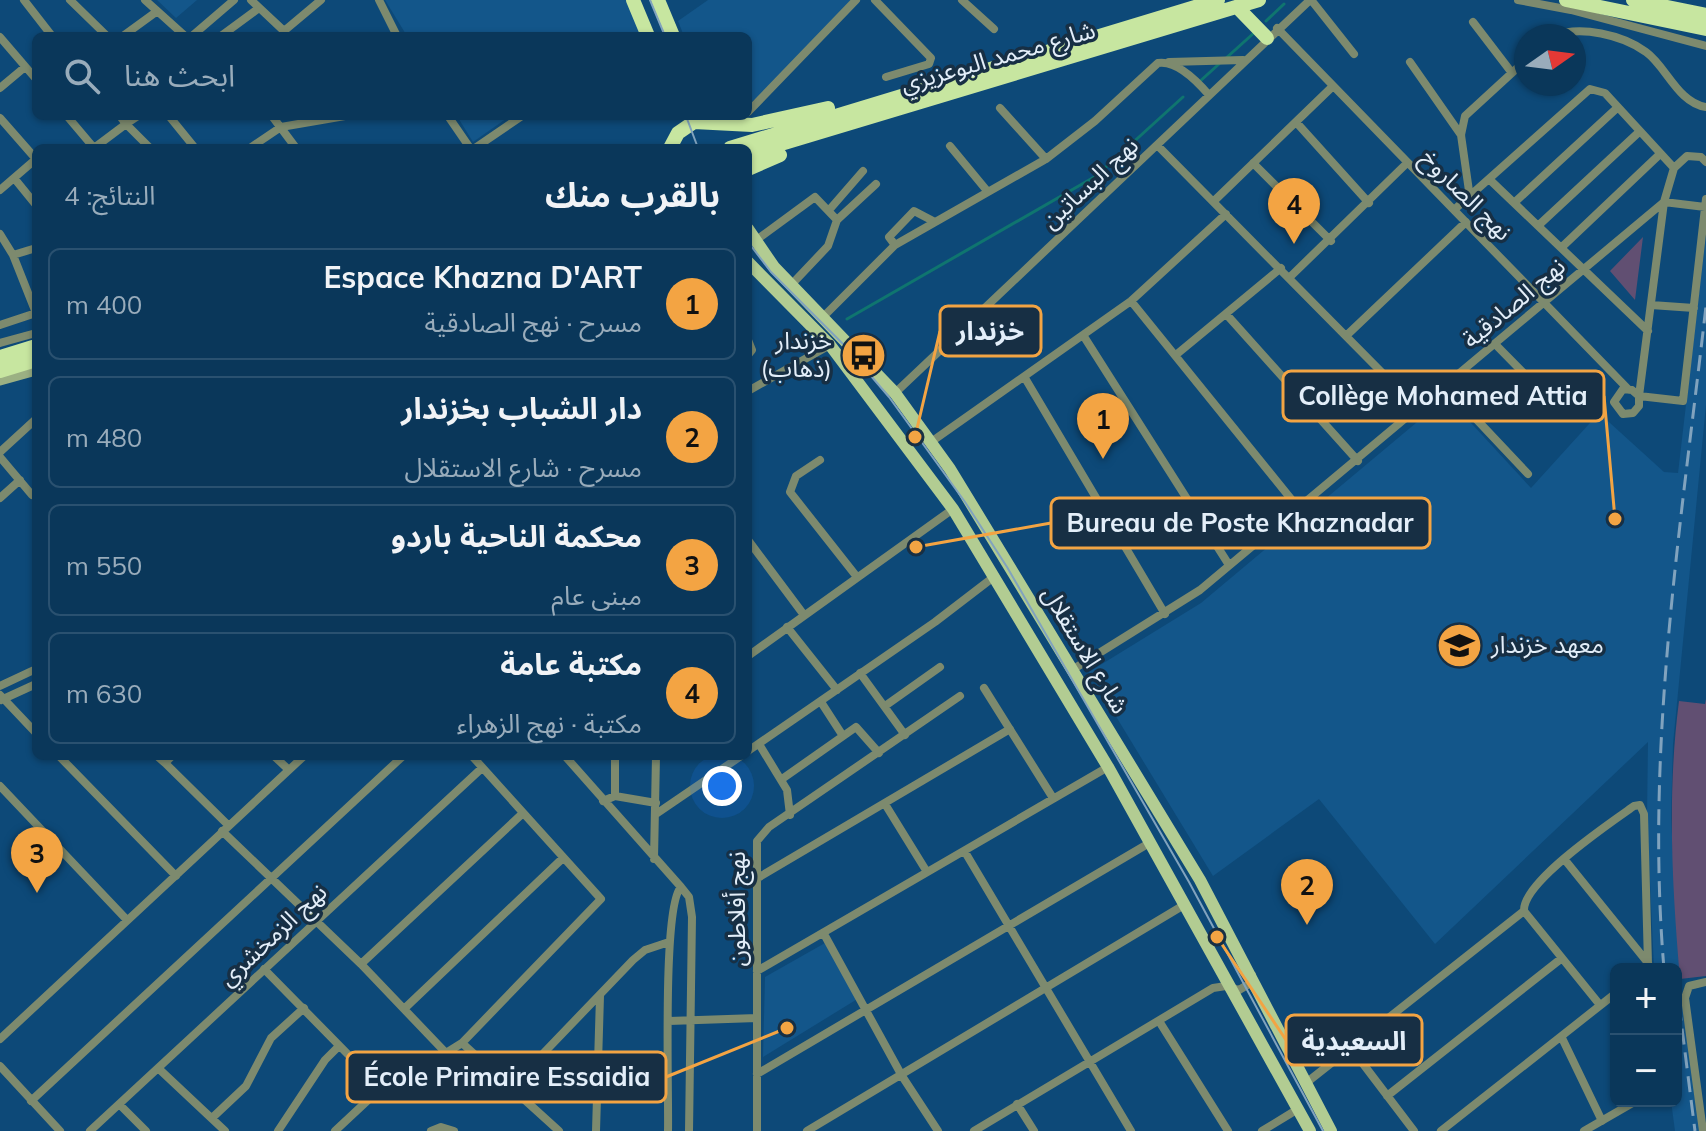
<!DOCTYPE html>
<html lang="ar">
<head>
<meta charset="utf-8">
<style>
  :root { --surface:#0a375a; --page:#133f60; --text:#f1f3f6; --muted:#99acbb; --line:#2a5170; --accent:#f3a443 }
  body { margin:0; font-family:Mulish,"Noto Sans Arabic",sans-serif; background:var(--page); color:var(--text); direction:rtl }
  .controls { position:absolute; right:24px; bottom:24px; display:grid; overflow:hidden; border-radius:12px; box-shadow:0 2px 6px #0004 }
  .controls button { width:72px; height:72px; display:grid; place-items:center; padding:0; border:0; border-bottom:2px solid var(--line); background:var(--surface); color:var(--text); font:40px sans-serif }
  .compass { position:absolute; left:1514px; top:24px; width:72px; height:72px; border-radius:50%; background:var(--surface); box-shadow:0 2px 6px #0004; rotate:76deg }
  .you { position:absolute; left:722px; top:786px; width:28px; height:28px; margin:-20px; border:6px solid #fff; border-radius:50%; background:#1a73e8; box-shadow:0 0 0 12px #1a73e833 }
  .badge { display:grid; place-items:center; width:52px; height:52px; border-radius:50%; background:var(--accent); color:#111; font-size:26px; font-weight:700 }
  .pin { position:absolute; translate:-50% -66px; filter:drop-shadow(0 2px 4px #0008) }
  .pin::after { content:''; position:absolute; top:42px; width:28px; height:24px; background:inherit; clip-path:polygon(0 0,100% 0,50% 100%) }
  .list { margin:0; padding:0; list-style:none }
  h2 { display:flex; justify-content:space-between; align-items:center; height:104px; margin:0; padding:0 32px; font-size:34px }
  h2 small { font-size:26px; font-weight:400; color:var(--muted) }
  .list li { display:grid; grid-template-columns:52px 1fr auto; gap:24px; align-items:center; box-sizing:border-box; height:112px; margin:0 16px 16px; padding:0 16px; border:2px solid var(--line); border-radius:12px }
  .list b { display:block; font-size:30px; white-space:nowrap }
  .list p { margin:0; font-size:26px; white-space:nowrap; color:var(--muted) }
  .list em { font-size:26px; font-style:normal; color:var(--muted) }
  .icon { flex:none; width:44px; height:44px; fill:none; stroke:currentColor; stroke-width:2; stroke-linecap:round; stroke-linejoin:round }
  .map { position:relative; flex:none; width:1706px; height:1131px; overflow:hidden; direction:ltr }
  .search { position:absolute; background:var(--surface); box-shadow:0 2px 6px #0004; left:32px; top:32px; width:720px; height:88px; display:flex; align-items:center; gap:20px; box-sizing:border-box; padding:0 28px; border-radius:12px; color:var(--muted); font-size:30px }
  .panel { position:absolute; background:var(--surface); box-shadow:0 2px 6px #0004; left:32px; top:144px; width:720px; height:616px; border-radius:12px; direction:rtl }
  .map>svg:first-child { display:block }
  .built { fill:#13568a }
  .green { fill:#614f72 }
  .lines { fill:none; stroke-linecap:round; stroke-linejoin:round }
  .stream { stroke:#0f756f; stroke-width:3 }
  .street { stroke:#7d8a6e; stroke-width:8 }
  .secondary { stroke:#9bb083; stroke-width:11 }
  .primary { stroke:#b2cc92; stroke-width:12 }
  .highway { stroke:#c7e6a0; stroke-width:14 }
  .tram { stroke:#81a3be; stroke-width:2 }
  .rail { stroke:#81a3be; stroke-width:3; stroke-dasharray:16 8; stroke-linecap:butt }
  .labels { text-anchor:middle; stroke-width:7; stroke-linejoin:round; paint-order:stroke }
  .street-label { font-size:24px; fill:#e3eef9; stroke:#172f44 }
  .poi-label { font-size:24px; fill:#e3eef9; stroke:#172f44; text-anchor:end }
  .leader { fill:none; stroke:#f3a443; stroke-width:3 }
  .callout-dot { fill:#f3a443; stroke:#172f44; stroke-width:3 }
  .callout { fill:#172f44; stroke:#f3a443; stroke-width:3 }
  .callout-label { font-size:26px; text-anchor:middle; font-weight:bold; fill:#e3eef9 }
</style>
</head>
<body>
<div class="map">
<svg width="1706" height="1131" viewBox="0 0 1706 1131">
  <rect width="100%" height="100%" fill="#0d4978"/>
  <!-- built -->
  <path class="built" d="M157,0h40l-21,18z
    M385,0h244l14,36h-236z
    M708,0h143l-93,98 -10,5v-67h-64l-6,-15z
    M457,116h53l-37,26z
    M1706,234v171l-33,339 -2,74 9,161 21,152h-26l-4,-30h5v-132h-22l-7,-153 1,-74 -213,202 -116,-145 -106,77 -124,-204 112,-69 246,-206 84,91 68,-75 65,59 14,1z
    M825,943l34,55 -96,59 2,-80z"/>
  <!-- green -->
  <path class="green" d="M1643,237l-8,63 -25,-29z
    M1706,699v277l-26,3c-8,-93 -13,-185 -1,-278l26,3z"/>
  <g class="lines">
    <!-- stream -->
    <path class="stream" d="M1266,21l18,-17
      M1225,59l30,-27
      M1198,83l21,-19
      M847,319l249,-143 87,-79"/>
    <!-- street -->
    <path class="street" d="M24,0l28,36
      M70,0l37,36
      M145,0l40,36
      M251,0l33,31
      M379,0l18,36
      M875,0l56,58 -2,6 -43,13
      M962,0l32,29
      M1518,0l53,10 135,36
      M1312,1l42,53
      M1473,22l39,51
      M1277,28l351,361
      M123,36l33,-24
      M192,36l42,-36
      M221,36l38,-28
      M287,36l-3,-5 37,-31
      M1554,36c26,-11 69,-1 92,16 20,14 32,51 60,55
      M0,37l36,42
      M1169,62l74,-2
      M1410,62l51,73
      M0,88l25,-21
      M1000,108l46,51
      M748,112l108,-112
      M67,116l27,32 32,-24 24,24
      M120,116l6,8 12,-8
      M169,116l26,32
      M272,116l24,32
      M448,116l22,32
      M0,118l36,41
      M1296,122l73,81
      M950,146l38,46
      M1158,146l260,263
      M250,148l31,-21 64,-11
      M475,148l47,-32
      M1253,163l78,78
      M1674,168l-10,34 -25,194v10l-6,7 -10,1 -9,-12 9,-13 9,1 7,6 44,5 23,-202
      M1674,168l13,-12 14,1 5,5
      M14,178l22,27
      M1489,179l159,152
      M0,190l36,-31
      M1470,198l-9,-63 4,-19 61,-56
      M1214,201l118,-114
      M1515,202l102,-94
      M830,209l33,-38
      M1455,209l135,-120 15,4 69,75
      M1540,224l99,-92
      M0,234l13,21 23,58
      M755,241l60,-44 22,23
      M895,245l-6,-8 25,-26 21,11
      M1563,246l97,-92
      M13,255l23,-7
      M1290,277l116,-113
      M792,284l36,-38 9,-26 39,-36
      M1131,301l169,209
      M1651,305l43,3
      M1227,315l131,146
      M824,316l71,-71 151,-86 49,-38 63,-58c19,-3 39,18 51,32
      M0,325l36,-12
      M1083,335l146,230
      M1347,335l119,-113
      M748,340l4,10 -4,5
      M0,343l36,-10
      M1495,344l60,61
      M1177,354l104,-86
      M1025,378l140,236
      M1445,386l83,88
      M748,391l82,-46
      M895,393l415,-393
      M931,442l200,-141 95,-87
      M0,452l36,-33
      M0,457l32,38
      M820,460l-24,16 -6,16 67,85
      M0,498l20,-18
      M748,540l56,75
      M787,627l50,63
      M748,656l205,-147
      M1072,670l128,-80 464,-388 41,5
      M860,673l45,62
      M0,686l36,-17
      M984,688l69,110
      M0,695l36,38
      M1,700l35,-16
      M821,702l22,34
      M885,706l55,-39
      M759,744l28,46 3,25
      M748,751l187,-129 60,-46
      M59,756l117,120
      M157,756l8,7 7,-7
      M274,756l15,14
      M565,756l116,131c-19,19 -12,207 -13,244
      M165,763l63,62
      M782,779l74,-52 23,26
      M0,786l127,134
      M615,796l41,7
      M603,801l12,-5v-40
      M885,804l42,68
      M656,814l85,-58
      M222,831l139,133 85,89 16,-10 139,-144 -129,-143
      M965,852l166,279
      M654,859l2,-103
      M1565,860l83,103
      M756,879l254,-150
      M681,887l8,10 3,20 -3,214
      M824,934l78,142 36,55
      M361,964l161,-150
      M264,969l117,119
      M757,971l351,-204
      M1600,1005l-76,-94c-2,-29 86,-88 110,-105l6,-1 4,9 4,150
      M404,1009l159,-151
      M669,1021l88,-3
      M1159,1021l69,110
      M1562,1038l40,83
      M0,1039l304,-283
      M462,1043l97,88
      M1351,1048l63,83
      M0,1066l60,65
      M158,1068l67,63
      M757,1074l394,-232
      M1306,1083l218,-172
      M511,1087l122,-127 12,-10 24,-8
      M1387,1096l175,-138
      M31,1101l372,-345
      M1017,1104l17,27
      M120,1105l26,26
      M212,1118l34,-32 25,-48 33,-30
      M90,1131l392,-363
      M278,1131l47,-71 14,-14
      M335,1131l46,-43 65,-35
      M431,1131l10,-4 13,4
      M596,1131l4,-135
      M757,1131v-290l12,-14 191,-131
      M807,1131l377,-226
      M974,1131l239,-143 13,-2 13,4 10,-6 3,-9
      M1262,1131l36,-22
      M1441,1131l175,-138
      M1584,1131l52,-30
      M1703,1131l-18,-133 4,-12 17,-4"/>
    <!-- secondary -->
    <path class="secondary" d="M0,380l36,-10"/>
    <!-- primary -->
    <path class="primary" d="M748,229l26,38 121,126 55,76 250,411 131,251
      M748,262l82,83 123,164 155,258 202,364"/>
    <!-- highway -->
    <path class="highway" d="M633,0l15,36
      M658,0l15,36
      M1566,0l140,29
      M1633,0l73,15
      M1237,7l30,31
      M670,148l8,-15 16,-11 58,3 76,-17
      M730,148l488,-148
      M748,154l511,-154
      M748,169l32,-14
      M0,357l36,-11
      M0,371l36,-11"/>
    <!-- tram -->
    <path class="tram" d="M650,0l15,36
      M686,116l12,32
      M748,242l23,30 77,77 41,48 76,105 42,65 182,315 134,249"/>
    <!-- rail -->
    <path class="rail" d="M1664,969c-19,-222 17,-443 42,-663
      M1676,981l19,150"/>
  </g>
  <!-- icons -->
  <defs>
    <symbol id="bus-disc" viewBox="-11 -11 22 22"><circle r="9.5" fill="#f3a443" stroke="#172f44"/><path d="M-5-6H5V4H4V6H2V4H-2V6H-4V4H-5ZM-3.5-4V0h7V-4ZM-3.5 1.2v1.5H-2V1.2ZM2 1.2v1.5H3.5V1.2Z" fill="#111"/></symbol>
    <symbol id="school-disc" viewBox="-11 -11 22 22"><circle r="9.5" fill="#f3a443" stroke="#172f44"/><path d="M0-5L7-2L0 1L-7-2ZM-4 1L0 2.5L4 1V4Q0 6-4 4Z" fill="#111"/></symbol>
  </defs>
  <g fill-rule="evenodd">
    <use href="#bus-disc" x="838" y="330" width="51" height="51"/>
    <use href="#school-disc" x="1434" y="620" width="51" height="51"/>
  </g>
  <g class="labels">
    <!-- street labels -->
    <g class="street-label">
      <text transform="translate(998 57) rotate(-16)" y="8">شارع محمد البوعزيزي</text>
      <text transform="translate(1090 183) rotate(-43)" y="8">نهج البساتين</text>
      <text transform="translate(1466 195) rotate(45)" y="8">نهج الصاروخ</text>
      <text transform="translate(1514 303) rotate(-40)" y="8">نهج الصادقية</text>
      <text transform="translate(1085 650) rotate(59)" y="8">شارع الاستقلال</text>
      <text transform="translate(737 909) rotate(-90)" y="8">نهج أفلاطون</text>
      <text transform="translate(273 935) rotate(-43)" y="8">نهج الزمخشري</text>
    </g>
    <!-- poi labels -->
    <g class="poi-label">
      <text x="832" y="349">خزندار<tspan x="832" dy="28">(ذهاب)</tspan></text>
      <text x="1491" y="653" text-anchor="start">معهد خزندار</text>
    </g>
  </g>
  <!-- callouts -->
  <path class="leader" d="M915 437L940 331M1615 519L1604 396M916 547L1051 523M1217 937L1286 1040M787 1028L666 1077"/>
  <g class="callout-dot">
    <circle cx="915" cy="437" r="8"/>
    <circle cx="1615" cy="519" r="8"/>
    <circle cx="916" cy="547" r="8"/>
    <circle cx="1217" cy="937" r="8"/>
    <circle cx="787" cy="1028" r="8"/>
  </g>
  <g class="callout">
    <rect x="940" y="306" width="101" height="50" rx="8"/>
    <rect x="1283" y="371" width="321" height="50" rx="8"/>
    <rect x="1051" y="498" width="379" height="50" rx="8"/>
    <rect x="1286" y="1015" width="136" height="50" rx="8"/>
    <rect x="347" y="1052" width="319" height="50" rx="8"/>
  </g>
  <g class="callout-label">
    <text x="990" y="340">خزندار</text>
    <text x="1443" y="405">Collège Mohamed Attia</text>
    <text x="1240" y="532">Bureau de Poste Khaznadar</text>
    <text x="1354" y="1050">السعيدية</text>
    <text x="507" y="1086">École Primaire Essaidia</text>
  </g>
</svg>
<div class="controls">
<button>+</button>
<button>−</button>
</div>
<svg class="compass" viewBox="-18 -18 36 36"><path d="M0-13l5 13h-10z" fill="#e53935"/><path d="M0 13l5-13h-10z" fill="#99acbb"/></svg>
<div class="you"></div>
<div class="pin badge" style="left:1103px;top:459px">1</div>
<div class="pin badge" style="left:1307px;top:925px">2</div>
<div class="pin badge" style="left:37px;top:893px">3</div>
<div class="pin badge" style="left:1294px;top:244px">4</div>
<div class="search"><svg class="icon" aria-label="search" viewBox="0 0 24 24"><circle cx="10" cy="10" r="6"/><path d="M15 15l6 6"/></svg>ابحث هنا</div>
<section class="panel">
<h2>بالقرب منك<small>النتائج: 4</small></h2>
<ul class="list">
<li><span class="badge">1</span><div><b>Espace Khazna D'ART</b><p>مسرح · نهج الصادقية</p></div><em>400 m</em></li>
<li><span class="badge">2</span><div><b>دار الشباب بخزندار</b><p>مسرح · شارع الاستقلال</p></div><em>480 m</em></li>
<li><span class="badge">3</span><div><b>محكمة الناحية باردو</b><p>مبنى عام</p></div><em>550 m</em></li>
<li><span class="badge">4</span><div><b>مكتبة عامة</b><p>مكتبة · نهج الزهراء</p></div><em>630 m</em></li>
</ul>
</section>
</div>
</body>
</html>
